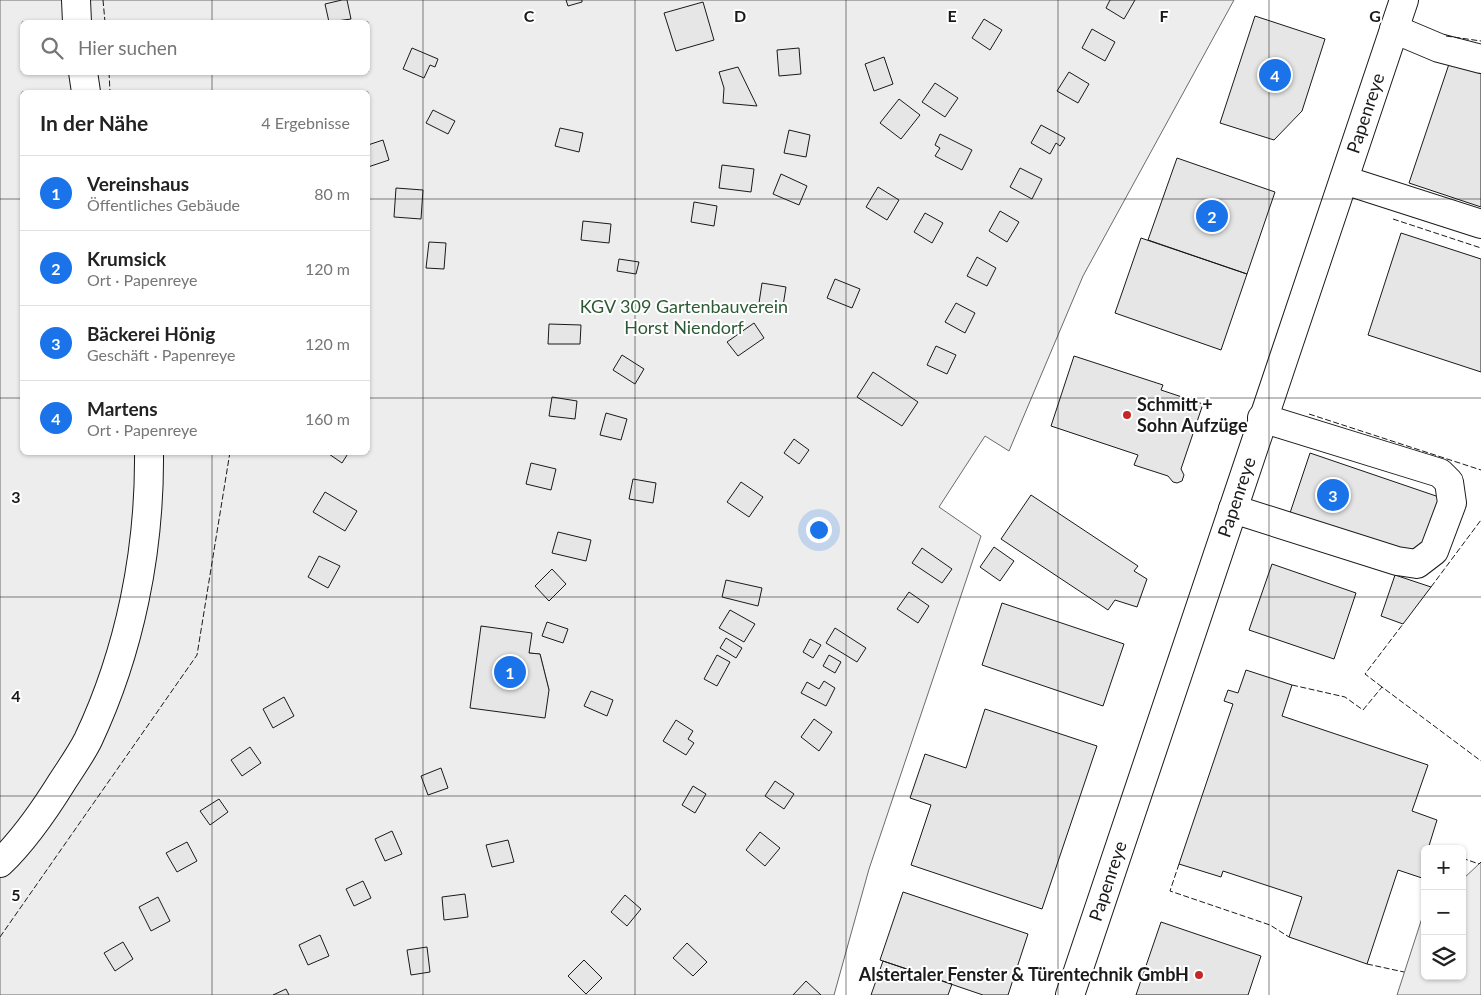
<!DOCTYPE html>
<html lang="de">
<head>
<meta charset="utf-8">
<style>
  :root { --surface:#fff; --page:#f6f6f6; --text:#222; --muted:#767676; --line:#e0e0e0; --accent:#1a73e8 }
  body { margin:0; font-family:Lato,sans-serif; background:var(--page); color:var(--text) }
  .controls { position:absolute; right:15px; bottom:15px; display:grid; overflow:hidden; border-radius:8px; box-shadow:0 1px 4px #0004 }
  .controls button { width:45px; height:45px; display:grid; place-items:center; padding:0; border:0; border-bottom:1px solid var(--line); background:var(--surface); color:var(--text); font:25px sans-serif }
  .you { position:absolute; left:818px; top:529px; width:18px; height:18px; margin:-12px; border:4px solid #fff; border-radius:50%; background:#1a73e8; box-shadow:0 0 0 8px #1a73e833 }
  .badge { display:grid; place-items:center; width:32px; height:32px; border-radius:50%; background:var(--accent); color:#fff; font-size:16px; font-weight:700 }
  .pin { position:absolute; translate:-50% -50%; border:2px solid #fff; box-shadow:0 1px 5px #0006 }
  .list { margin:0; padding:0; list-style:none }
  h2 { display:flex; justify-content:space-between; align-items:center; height:65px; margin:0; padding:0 20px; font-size:21px }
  h2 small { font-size:16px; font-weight:400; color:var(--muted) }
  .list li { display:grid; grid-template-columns:32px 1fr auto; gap:15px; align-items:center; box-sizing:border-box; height:75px; padding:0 20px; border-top:1px solid var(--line) }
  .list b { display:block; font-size:19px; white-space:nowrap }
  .list p { margin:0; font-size:16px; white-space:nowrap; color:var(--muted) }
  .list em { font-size:16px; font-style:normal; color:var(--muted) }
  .icon { flex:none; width:28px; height:28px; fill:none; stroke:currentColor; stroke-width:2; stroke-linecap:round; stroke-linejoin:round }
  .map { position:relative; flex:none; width:1481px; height:995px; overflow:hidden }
  .search { position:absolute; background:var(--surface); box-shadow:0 1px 4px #0004; left:20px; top:20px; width:350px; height:55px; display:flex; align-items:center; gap:12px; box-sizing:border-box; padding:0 18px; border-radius:8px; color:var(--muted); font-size:19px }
  .panel { position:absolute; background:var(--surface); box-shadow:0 1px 4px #0004; left:20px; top:90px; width:350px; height:365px; border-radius:8px }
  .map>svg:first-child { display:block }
  .green { fill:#ededed; stroke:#6a6a6a; fill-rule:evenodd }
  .building { fill:#e6e6e6; stroke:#1a1a1a }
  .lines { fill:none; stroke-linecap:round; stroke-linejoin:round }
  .minor-casing { stroke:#1a1a1a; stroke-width:30 }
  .major-casing { stroke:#1a1a1a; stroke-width:30 }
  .minor { stroke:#fff; stroke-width:28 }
  .major { stroke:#fff; stroke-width:28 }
  .fence { stroke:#1a1a1a; stroke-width:1; stroke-dasharray:6 2.5; stroke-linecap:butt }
  .grid { fill:none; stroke:#1a1a1a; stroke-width:1; stroke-opacity:0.55 }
  .poi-dot { fill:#c62828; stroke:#fff; stroke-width:2 }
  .labels { text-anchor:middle; stroke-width:4; stroke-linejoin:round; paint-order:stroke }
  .street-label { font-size:18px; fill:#1a1a1a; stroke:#fff }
  .park-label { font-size:18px; fill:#2b5a34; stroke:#fff }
  .poi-label { font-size:18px; font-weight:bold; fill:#1a1a1a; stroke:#fff; text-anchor:start }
  .grid-label { font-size:16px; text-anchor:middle; font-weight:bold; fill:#1a1a1a; stroke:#fff; stroke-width:4; stroke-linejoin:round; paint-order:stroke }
</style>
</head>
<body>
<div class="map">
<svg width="1481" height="995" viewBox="0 0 1481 995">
  <rect width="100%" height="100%" fill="#fff"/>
  <!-- green -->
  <path class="green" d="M0,0h1234l-151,276 -74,175 -24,-15 -46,71 42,29 -112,333 -35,126h-834zM22,22h346v50h-346zM22,92h346v360h-346zM481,626l48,27 11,1 9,36z
    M1481,862v133h-84l25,-77 3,-2v60h37v-96z"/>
  <!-- building -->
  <path class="building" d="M342,0h5l4,19 -22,3 -4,-18z
    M566,0h16v2l-14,4z
    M1110,0h25l-11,19 -18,-11z
    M703,2l11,38 -38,11 -12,-38z
    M1255,16l70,23 -23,72 -28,29 -54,-17z
    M984,19l18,11 -12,20 -18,-12z
    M1092,29l23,13 -10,19 -23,-13z
    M412,48l26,11 -3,8 -5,-2 -6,13 -21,-9z
    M799,48l2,26 -22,2 -2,-26z
    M884,57l9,27 -19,7 -9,-27z
    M1450,61l31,11v135l-72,-24z
    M738,67l19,39 -34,-3 1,-15 -5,-16z
    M1069,72l20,12 -11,19 -21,-12z
    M935,83l23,15 -13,19 -23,-15z
    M899,99l21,16 -19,24 -21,-16z
    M433,110l22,11 -7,13 -22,-11z
    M1041,125l24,13 -5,8 -4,-3 -6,11 -19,-11z
    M560,128l23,5 -4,19 -24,-6z
    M789,130l21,5 -4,22 -22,-4z
    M940,134l32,16 -10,20 -27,-14 5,-8 -5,-3z
    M383,140l6,20 -21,7v-22z
    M1177,158l98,34 -28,82 -99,-34z
    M722,165l32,4 -3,23 -32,-4z
    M1020,168l22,11 -10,20 -22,-12z
    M781,174l26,12 -8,19 -26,-11z
    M878,187l21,13 -12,20 -21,-13z
    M396,188l27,2 -2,29 -27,-2z
    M694,202l23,4 -3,20 -23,-4z
    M1000,211l19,11 -12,20 -18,-11z
    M925,213l18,10 -11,20 -18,-11z
    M583,221l28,3 -2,19 -28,-3z
    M1401,233l80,26v113l-113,-37z
    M1141,238l106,36 -26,76 -106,-37z
    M429,242l17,1 -2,26 -18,-1z
    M977,257l19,11 -9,18 -20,-10z
    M619,259l20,3 -3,12 -19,-3z
    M835,279l25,10 -8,19 -25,-10z
    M762,283l24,4 -3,19 -24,-3z
    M956,303l19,10 -10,20 -20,-11z
    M754,323l10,15 -26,18 -11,-14z
    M549,324l32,1 -1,19h-32z
    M936,346l20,9 -9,19 -20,-9z
    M622,355l22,14 -9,15 -22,-14z
    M1074,356l89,29 -2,5 42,14 -22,65 3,6 -2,6 -5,2 -4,-1 -5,-6 -34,-11 4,-10 -87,-29z
    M873,372l45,30 -16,24 -45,-29z
    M552,397l25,4 -2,18 -26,-3z
    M606,413l21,6 -6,21 -21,-5z
    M794,439l15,11 -10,14 -15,-11z
    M330,452h19l-7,11 -13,-9z
    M1310,453l129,44 -21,61 -128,-45z
    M531,463l25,6 -5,21 -25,-6z
    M633,479l23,4 -3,20 -24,-4z
    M741,482l22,15 -14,20 -22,-15z
    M325,492l32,19 -12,20 -32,-19z
    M1031,495l107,71 -4,5 13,8 -10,28 -22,-7 -7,10 -107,-71z
    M558,532l33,8 -5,21 -34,-8z
    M994,547l20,14 -14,20 -20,-14z
    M922,548l30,21 -10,14 -30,-20z
    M319,556l21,10 -12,22 -20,-11z
    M1272,564l84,29 -22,66 -85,-29z
    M552,569l14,15 -17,17 -14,-15z
    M1395,575l36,12 -28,37 -22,-8z
    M726,580l36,8 -4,18 -36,-9z
    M909,592l20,14 -11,17 -21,-14z
    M1002,603l122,41 -21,62 -121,-41z
    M730,610l25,14 -11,18 -25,-14z
    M547,622l21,7 -5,14 -21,-7z
    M481,626l51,7 -3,20 11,1 9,36 -4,28 -75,-10z
    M835,628l31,20 -9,14 -31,-19z
    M726,638l16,10 -6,10 -16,-10z
    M810,639l11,6 -8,13 -10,-6z
    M717,655l13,7 -13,24 -13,-7z
    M829,655l12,7 -6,11 -12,-7z
    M1246,670l46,15 -10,31 146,49 -16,46 25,9 -9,29h-3v30l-27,-9 -31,94 -78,-27 13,-40 -79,-26 -2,6 -42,-13 54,-160 -9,-3 4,-11 10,3z
    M824,681l11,7 -9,18 -25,-13 6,-11 12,7z
    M591,691l22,9 -6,16 -23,-10z
    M284,697l10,19 -21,12 -10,-19z
    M985,709l112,37 -55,163 -131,-44 20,-60 -21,-7 15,-44 41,14z
    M814,719l18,13 -13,19 -18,-14z
    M676,720l17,11 -5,8 6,4 -8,12 -23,-14z
    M250,747l11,16 -19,13 -11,-16z
    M441,768l7,20 -20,7 -7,-19z
    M775,781l19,13 -10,15 -19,-13z
    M693,786l13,8 -11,19 -13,-8z
    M219,799l9,13 -18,13 -10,-14z
    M392,831l10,23 -17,7 -10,-22z
    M760,832l20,16 -15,18 -19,-16z
    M508,840l6,22 -22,5 -6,-22z
    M187,842l10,19 -20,11 -11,-19z
    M363,881l8,17 -17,8 -8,-17z
    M903,892l125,42 -20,61h-25l-103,-35z
    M465,894l3,23 -24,3 -2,-23z
    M625,895l16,14 -14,17 -16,-14z
    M158,897l12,24 -19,10 -12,-24z
    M1161,922l100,34 -13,39h-112z
    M320,935l9,21 -21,9 -9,-20z
    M123,942l10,17 -18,12 -11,-18z
    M687,943l20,19 -14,14 -20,-18z
    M427,947l3,25 -19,3 -4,-25z
    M584,960l18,18 -16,16 -18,-18z
    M883,961l69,23 -4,11h-77z
    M806,981l15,14h-28z
    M286,989l3,6h-16z"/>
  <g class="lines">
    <defs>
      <path id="minor" d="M76,0l1,22
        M1394,29l45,19 42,11
        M83,72l3,20
        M1344,180l137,44
        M1233,509l164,52 20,3 17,-13 18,-48 -3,-21 -9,-9 -178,-55
        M0,863c25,-24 44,-52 62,-81 9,-14 19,-28 26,-42 42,-89 62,-189 61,-288"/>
      <g id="major">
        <path id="s1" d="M1070,995l334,-995"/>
      </g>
    </defs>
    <!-- minor casing -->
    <use href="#minor" class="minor-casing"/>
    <!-- major casing -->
    <use href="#major" class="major-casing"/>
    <!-- minor -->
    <use href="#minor" class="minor"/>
    <!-- major -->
    <use href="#major" class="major"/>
    <!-- fence -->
    <path class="fence" d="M103,0l2,22
      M1446,36l35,5
      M109,72l1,20
      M1393,219l88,29
      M1309,414l172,56
      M1431,587l50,-67
      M1292,685l53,12 18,13 19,-23 99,74
      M1382,687l-17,-13 38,-50
      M1428,847l6,2
      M1462,858l17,6 2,-2
      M1179,864l-9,27 100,34 19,12
      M0,937l197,-282 33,-203
      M1367,964l37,8"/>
  </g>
  <!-- grid -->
  <path class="grid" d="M212,0v22M423,0v995M635,0v995M846,0v995M1058,0v995M1269,0v995M212,72v20M0,199h22M368,199h1113M0,398h22M368,398h1113M212,452v543M0,597h1481M0,796h1481"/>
  <!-- markers -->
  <g class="poi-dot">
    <circle cx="1127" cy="415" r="5"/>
    <circle cx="1199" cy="975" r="5"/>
  </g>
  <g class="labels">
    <!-- street labels -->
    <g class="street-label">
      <text dy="6" stroke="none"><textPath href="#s1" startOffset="930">Papenreye</textPath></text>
      <text dy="6" stroke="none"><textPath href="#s1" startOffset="525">Papenreye</textPath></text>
      <text dy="6" stroke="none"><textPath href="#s1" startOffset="120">Papenreye</textPath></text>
    </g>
    <!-- park labels -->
    <g class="park-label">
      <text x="684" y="313">KGV 309 Gartenbauverein<tspan x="684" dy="21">Horst Niendorf</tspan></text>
    </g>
    <!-- poi labels -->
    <g class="poi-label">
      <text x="1137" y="411">Schmitt +<tspan x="1137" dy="21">Sohn Aufzüge</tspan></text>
      <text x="1189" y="981" text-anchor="end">Alstertaler Fenster &amp; Türentechnik GmbH</text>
    </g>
  </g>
  <g class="grid-label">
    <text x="529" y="22">C</text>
    <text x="740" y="22">D</text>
    <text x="952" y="22">E</text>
    <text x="1164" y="22">F</text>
    <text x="1375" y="22">G</text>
    <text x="16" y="503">3</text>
    <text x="16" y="702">4</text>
    <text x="16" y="901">5</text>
  </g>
</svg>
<div class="controls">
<button>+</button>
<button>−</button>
<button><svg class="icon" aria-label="layers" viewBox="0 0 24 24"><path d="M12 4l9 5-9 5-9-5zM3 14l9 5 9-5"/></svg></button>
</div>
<div class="you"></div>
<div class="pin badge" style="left:510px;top:672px">1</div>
<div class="pin badge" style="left:1212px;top:216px">2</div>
<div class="pin badge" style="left:1333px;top:495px">3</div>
<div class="pin badge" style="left:1275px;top:75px">4</div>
<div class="search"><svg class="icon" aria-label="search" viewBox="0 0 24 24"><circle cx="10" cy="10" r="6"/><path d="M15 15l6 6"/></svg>Hier suchen</div>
<section class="panel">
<h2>In der Nähe<small>4 Ergebnisse</small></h2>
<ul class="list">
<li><span class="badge">1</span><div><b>Vereinshaus</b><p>Öffentliches Gebäude</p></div><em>80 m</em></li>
<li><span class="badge">2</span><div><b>Krumsick</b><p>Ort · Papenreye</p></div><em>120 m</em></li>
<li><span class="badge">3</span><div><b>Bäckerei Hönig</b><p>Geschäft · Papenreye</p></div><em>120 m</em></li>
<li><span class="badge">4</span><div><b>Martens</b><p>Ort · Papenreye</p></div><em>160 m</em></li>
</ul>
</section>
</div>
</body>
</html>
